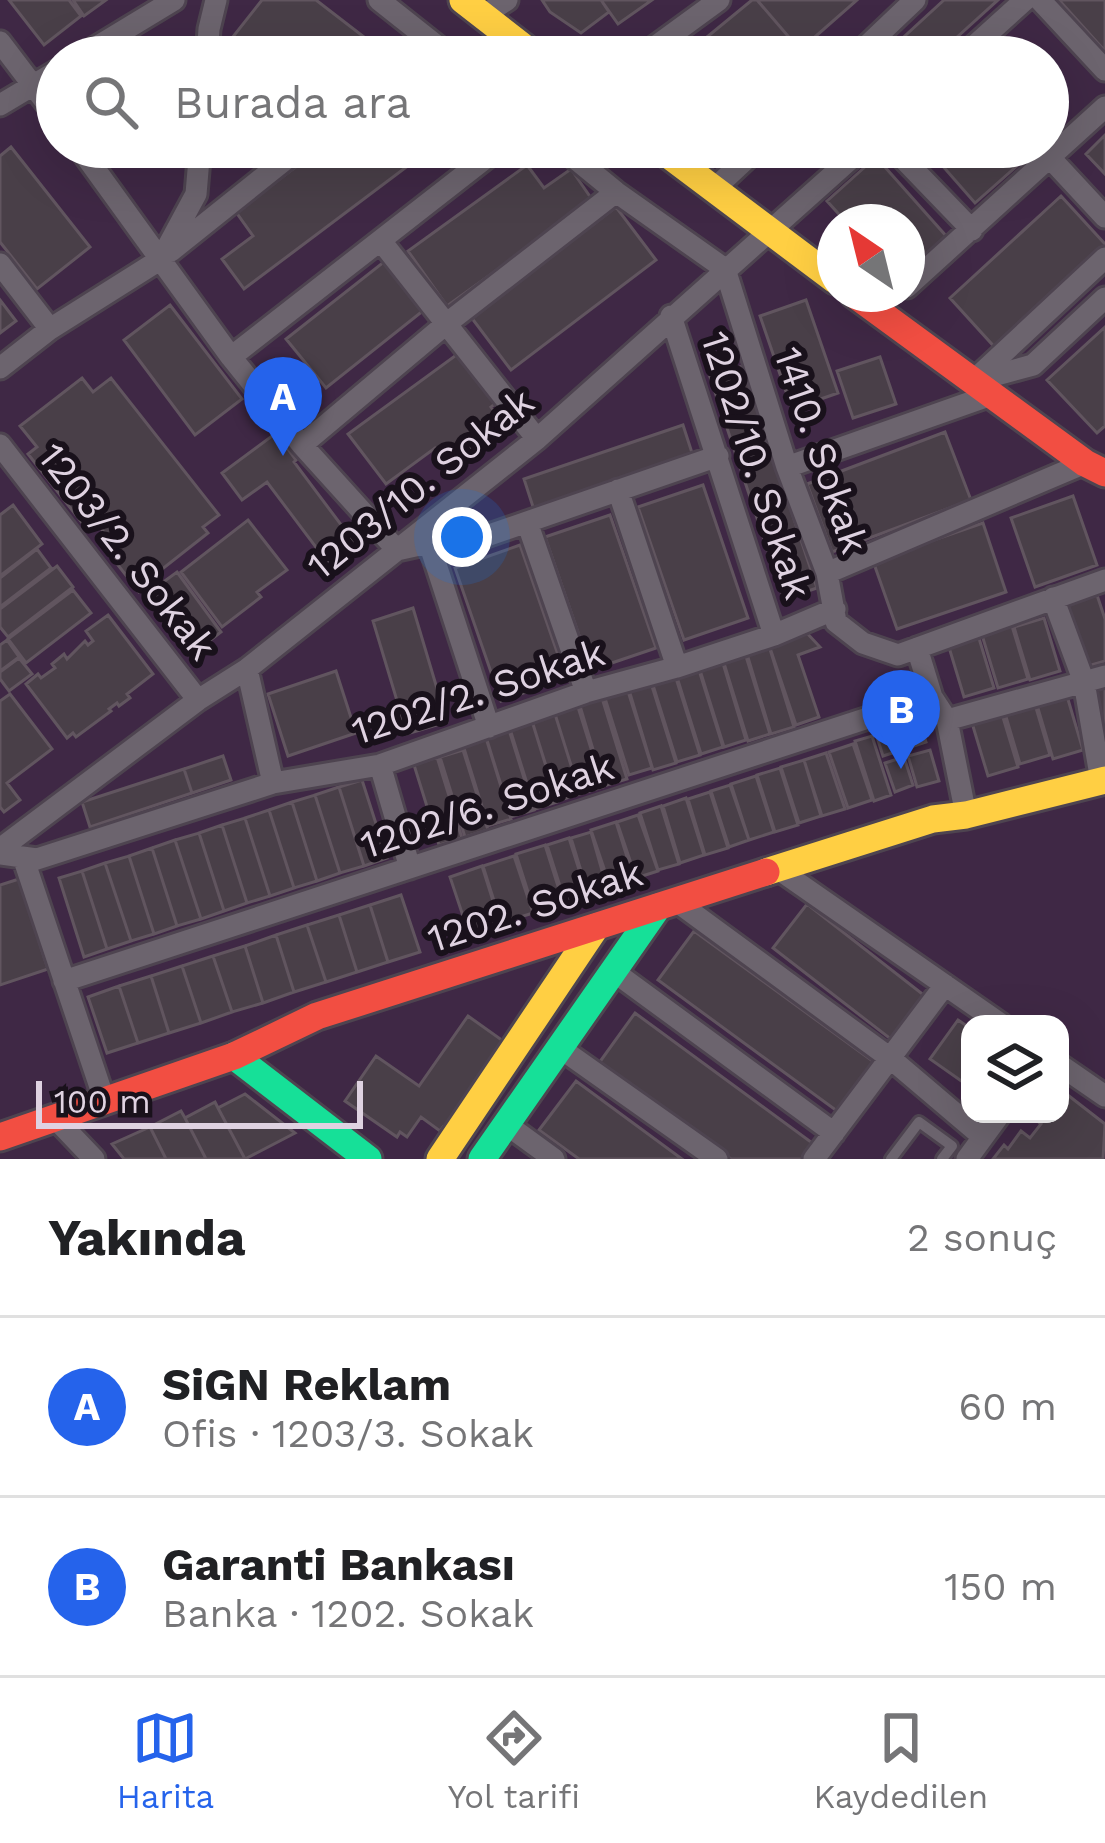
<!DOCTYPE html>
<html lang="tr">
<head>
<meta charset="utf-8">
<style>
  :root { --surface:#fff; --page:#f6f6f6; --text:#202124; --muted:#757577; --line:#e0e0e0; --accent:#2563eb }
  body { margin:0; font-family:"Work Sans",sans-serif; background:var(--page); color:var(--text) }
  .controls { position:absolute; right:36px; bottom:36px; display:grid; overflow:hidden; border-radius:24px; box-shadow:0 12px 48px #0002 }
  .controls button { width:108px; height:108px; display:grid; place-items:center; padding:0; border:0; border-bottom:3px solid var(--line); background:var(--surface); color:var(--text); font:60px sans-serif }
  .compass { position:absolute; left:817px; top:204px; width:108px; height:108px; border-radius:50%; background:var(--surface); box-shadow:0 12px 48px #0002; rotate:325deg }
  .scale { position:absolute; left:36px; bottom:30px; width:327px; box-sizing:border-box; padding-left:12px; border:6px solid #dfd2e1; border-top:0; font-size:33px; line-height:42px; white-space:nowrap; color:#dfd2e1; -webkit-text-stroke:9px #19111b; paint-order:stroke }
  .you { position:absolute; left:462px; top:537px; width:42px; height:42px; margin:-30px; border:9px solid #fff; border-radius:50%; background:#1a73e8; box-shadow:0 0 0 18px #1a73e833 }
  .badge { display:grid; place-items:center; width:78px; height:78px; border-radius:50%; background:var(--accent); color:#fff; font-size:39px; font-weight:700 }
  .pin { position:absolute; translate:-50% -99px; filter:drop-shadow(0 3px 6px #0008) }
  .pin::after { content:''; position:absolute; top:63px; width:42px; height:36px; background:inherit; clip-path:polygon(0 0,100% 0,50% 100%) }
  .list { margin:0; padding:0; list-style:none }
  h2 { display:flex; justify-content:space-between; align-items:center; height:156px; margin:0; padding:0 48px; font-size:51px }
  h2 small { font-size:39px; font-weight:400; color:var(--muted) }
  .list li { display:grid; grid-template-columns:78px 1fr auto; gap:36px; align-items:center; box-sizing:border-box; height:180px; padding:0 48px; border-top:3px solid var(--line) }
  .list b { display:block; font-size:45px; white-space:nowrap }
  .list p { margin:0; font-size:39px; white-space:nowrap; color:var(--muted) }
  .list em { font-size:39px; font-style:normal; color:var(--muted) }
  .icon { flex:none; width:66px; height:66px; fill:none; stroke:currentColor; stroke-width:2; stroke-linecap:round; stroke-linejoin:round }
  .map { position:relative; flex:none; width:1105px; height:1159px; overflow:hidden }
  .search { position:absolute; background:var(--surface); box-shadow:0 12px 48px #0002; left:36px; right:36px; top:36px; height:132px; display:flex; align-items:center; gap:30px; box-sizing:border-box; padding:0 42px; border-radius:66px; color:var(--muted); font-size:45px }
  .sheet { height:516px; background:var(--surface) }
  nav { display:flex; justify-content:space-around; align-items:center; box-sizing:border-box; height:168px; border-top:3px solid var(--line); background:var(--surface); font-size:33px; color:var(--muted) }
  nav a { display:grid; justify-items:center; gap:6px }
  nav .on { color:var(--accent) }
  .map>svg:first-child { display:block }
  .built { fill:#3f2845; fill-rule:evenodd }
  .building { fill:#493f48; stroke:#61555f; stroke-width:3 }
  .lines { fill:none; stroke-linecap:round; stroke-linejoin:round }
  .lane-casing { stroke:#4e4450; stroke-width:16 }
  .street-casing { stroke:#4e4450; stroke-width:27 }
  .fast-casing { stroke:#4e4450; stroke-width:33 }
  .slow-casing { stroke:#4e4450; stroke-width:33 }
  .jam-casing { stroke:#4e4450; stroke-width:33 }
  .lane { stroke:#6c646e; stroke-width:10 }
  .street { stroke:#6c646e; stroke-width:21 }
  .fast { stroke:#16e098; stroke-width:27 }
  .slow { stroke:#ffcf43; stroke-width:27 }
  .jam { stroke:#f24e42; stroke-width:27 }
  .labels { text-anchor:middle; stroke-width:12; stroke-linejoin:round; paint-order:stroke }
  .street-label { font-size:39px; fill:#dfd2e1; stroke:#19111b }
</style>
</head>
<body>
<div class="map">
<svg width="1105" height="1159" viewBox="0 0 1105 1159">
  <rect width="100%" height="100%" fill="#342936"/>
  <!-- built -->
  <path class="built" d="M0,0h1105v1159h-1105zM57,57h991v90h-991zM835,222h72v72h-72zM970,1024h90v90h-90z"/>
  <!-- building -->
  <path class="building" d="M9,0h60l12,16 -37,29z
    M73,0h33l-22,16z
    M262,0h54l61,47 -8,10h-112l-25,-19z
    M542,0h59l8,12 -28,21 -31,-21z
    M601,0h51l-34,24z
    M752,0h5l43,50 -9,7h-67l-17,-20z
    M757,0h100l-57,50z
    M944,0h54l-63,57h-53z
    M1059,0h46v51z
    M707,37l17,20h-43z
    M1105,135v39l-19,-20z
    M11,147l79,100 -53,42 -37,-47v-86z
    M322,147h111l-189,142 -22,-30 31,-23 -17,-24z
    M926,147h90l10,11 -51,45z
    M876,157l71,80 -40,36v-51h-61l-19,-21z
    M527,165l17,23 27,-19 22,32 -146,105 -39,-55z
    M1061,196l44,48v12l-105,97 -50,-55z
    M616,207l40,53 -145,110 -40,-53z
    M385,261l39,49 -98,78 -40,-49z
    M0,300l16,21 -16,12z
    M806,300l32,93 -46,16 -32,-93z
    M170,305l72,94 -47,36 -71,-95z
    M1105,327v99l-8,7 -50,-53z
    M459,353l37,50 -5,4 13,18 -56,41 -13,-18 -49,36 -38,-50z
    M880,357l16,47 -43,14 -16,-47z
    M743,366l74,222 -33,11 -74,-222z
    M82,378l11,14 18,-14 108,137 -16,12 5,6 -56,44 2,3 -15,12 -25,-32 7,-6 -29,-37 -9,7 -55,-70 9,-7 -17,-21z
    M683,425l11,34 -159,54 -11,-34z
    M945,432l26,68 -139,52 -25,-68z
    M276,433l20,27 -2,2 60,80 -27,20 -60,-80 -25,18 -20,-27z
    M703,485l45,133 -64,22 -46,-133z
    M1073,496l24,69 -62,22 -24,-69z
    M13,505l29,39 -42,32v-61z
    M610,515l46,133 -65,22 -46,-133z
    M248,520l39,50 -30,22 4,5 -39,30 -41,-55z
    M983,523l23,69 -109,37 -24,-68z
    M520,545l46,133 -65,23 -46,-133z
    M37,549l14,19 -51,39v-29z
    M57,566l16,21 -65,50 -8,-10v-18z
    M177,572l44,60 -31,24 -46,-60z
    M73,590l18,23 -65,50 -18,-24z
    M1097,595l8,24v42l-17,5 -16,-46 -4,1 -4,-15z
    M413,608l34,114 -40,12 -34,-113z
    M108,615l45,59 -26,20 3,4 -11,8 -2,-3 -8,6 2,2 -35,26 -3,-4 -6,5 -41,-54 12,-10 3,4 14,-10 -3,-4 12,-10 3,5 18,-18 3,4 5,-4 -7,-10z
    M1044,618l16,53 -30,9 -16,-53z
    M1012,626l16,53 -30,9 -16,-53z
    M804,630l16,17 -22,8 21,62 -23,8 -28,-83z
    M978,635l16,53 -30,9 -16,-53z
    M7,640l12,17 -19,14v-26z
    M769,646l25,81 -23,7 -24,-80z
    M745,653l25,81 -22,7 -25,-81z
    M19,658l13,16 -23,17 -9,-12v-7z
    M722,660l24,80 -22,7 -25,-80z
    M698,667l25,80 -22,7 -25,-80z
    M336,671l20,62 -68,23 -20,-62z
    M675,675l25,80 -23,7 -25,-80z
    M1105,681v51l-14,-47z
    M651,683l25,80 -23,7 -24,-80z
    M627,688l25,80 -23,7 -25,-80z
    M10,694l42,55 -45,34 13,17 -16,12 -4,-5v-106z
    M1067,696l16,54 -30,9 -16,-54z
    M602,698l25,81 -23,7 -24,-80z
    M1034,701l16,54 -30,9 -16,-54z
    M578,707l25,80 -23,7 -25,-80z
    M555,714l25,80 -23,7 -25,-80z
    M1002,714l16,53 -30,9 -16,-53z
    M532,721l25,81 -22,7 -25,-80z
    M920,723l6,19 -43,14 -6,-19z
    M509,730l25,80 -23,7 -25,-80z
    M872,736l19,59 -17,6 -19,-60z
    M486,738l25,81 -23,7 -25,-81z
    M853,744l19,56 -24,8 -19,-56z
    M463,750l25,80 -23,7 -25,-80z
    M930,750l9,31 -22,6 -9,-31z
    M826,753l19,56 -23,7 -18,-56z
    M223,756l8,24 -39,13 -8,-24z
    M437,757l25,81 -23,7 -25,-80z
    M904,757l9,28 -18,7 -10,-29z
    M804,760l17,56 -22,7 -18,-56z
    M780,768l18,57 -23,7 -18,-57z
    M184,769l8,24 -102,34 -8,-25z
    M756,776l18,56 -25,8 -18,-56z
    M362,780l25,78 -23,8 -25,-79z
    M730,785l19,55 -20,7 -18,-56z
    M339,787l25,79 -24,7 -25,-78z
    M710,792l18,56 -23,7 -17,-56z
    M315,795l25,78 -23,8 -25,-79z
    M686,798l18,57 -24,8 -17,-57z
    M292,802l25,79 -23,7 -25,-78z
    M661,806l18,58 -21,6 -18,-57z
    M269,810l25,78 -24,8 -25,-78z
    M638,815l20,56 -22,7 -19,-56z
    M245,818l25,78 -23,7 -25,-78z
    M616,822l18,57 -24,7 -19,-56z
    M222,825l25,78 -23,8 -25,-78z
    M591,832l16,56 -19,6 -17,-56z
    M199,833l25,78 -23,8 -26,-79z
    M569,838l18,57 -22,7 -18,-57z
    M175,840l26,79 -24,7 -25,-78z
    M545,845l18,57 -29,9 -18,-57z
    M152,848l25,78 -23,8 -25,-78z
    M129,856l25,78 -23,7 -26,-78z
    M514,856l19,57 -32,10 -18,-57z
    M105,863l26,78 -24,8 -25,-78z
    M482,866l18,57 -31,11 -19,-57z
    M82,871l25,78 -23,8 -25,-79z
    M19,879l29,90 -48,16v-100z
    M401,895l19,57 -32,10 -18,-57z
    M807,904l118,92 -33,44 -119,-92z
    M370,905l18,57 -31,10 -18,-57z
    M339,915l18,57 -31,10 -19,-57z
    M307,925l19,57 -32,10 -18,-57z
    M694,931l180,131 -37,49 -179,-131z
    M276,935l18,57 -31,11 -18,-57z
    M245,946l18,57 -31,9 -19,-56z
    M213,956l19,56 -31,11 -19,-57z
    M182,966l19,57 -32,10 -18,-57z
    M151,976l18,57 -31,10 -19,-57z
    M119,986l19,57 -31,10 -19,-56z
    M635,1013l180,132 -11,14h-73l-132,-96z
    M468,1016l38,27 -60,86 -3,-2 -3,4 -19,-14 -14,20 -7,-5 -3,5 -52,-36 31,-45 43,30z
    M958,1020l12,8v59l-40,-28z
    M576,1081l106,78h-103l-40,-29z
    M1060,1089l45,35 -2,35h-110l11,-14 4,4 13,-18 9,7 11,-14 -8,-7 2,-3h25z
    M245,1094l50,39 -50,26 -27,-51z
    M215,1102l3,6 27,51h-39l-21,-41z
    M181,1111l4,7 21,41h-40l-16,-32z
    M150,1127l16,32h-42l-12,-15z"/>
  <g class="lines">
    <defs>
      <path id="lane" d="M891,1159l28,-37 33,24 -10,13"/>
      <path id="street" d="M379,0l72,57
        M1040,0l65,70
        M483,16l24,-16
        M0,42l57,75
        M80,57l94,-57
        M207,57l2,-28 7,-29
        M641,57l78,-57
        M855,57l60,-57
        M962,57l63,-57
        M0,105l57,-34
        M79,147l152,210 71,88 95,105 32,-7 40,-1 249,-86
        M561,147l55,45 109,77 62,198 40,106 9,49 27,21 35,12 207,-75
        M892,147l80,83
        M1040,147l65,70
        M715,188l44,-41
        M381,241l156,198
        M171,251l130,-104
        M0,264l50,65
        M907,287l198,-180
        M671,316l103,319
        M231,357l269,-210
        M0,368l50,-39 111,-70 35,-65 4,-47
        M978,380l55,-15 72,-67
        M972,382l133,-124
        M0,445l198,255
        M302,445l144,-121 170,-132
        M787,467l204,-72
        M618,490l59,177
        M527,522l59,170
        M429,543l60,184
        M827,573l258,-110
        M1053,598l31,84 17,99
        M917,648l15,49 15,23 19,95
        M247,669l26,114
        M947,720l158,-44
        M380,765l30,103
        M0,849l198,-149 49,-31 290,-230 327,-292
        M0,854l37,5 236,-76 107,-18 206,-73 91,-25 97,-32 61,-26
        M23,857l81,242
        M778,869l223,155
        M676,901l214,157 93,79
        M613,971l221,162
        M64,981l868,-284
        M560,1048l157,111
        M1060,1065l45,31
        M54,1117l40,42
        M506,1124l48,35
        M814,1159l131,-174
        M967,1159l33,-45"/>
      <path id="fast" d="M234,1056l134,103
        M482,1159l176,-252"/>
      <path id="slow" d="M463,0l73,57
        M658,147l177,133
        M766,872l167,-53 33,-4 139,-35
        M440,1159l156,-232"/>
      <path id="jam" d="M854,294l231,169 20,10
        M0,1137l234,-81 83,-40 449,-144"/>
    </defs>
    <!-- lane casing -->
    <use href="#lane" class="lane-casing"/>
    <!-- street casing -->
    <use href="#street" class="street-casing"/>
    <!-- fast casing -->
    <use href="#fast" class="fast-casing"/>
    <!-- slow casing -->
    <use href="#slow" class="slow-casing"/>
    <!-- jam casing -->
    <use href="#jam" class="jam-casing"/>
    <!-- lane -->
    <use href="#lane" class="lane"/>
    <!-- street -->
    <use href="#street" class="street"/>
    <!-- fast -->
    <use href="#fast" class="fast"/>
    <!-- slow -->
    <use href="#slow" class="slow"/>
    <!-- jam -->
    <use href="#jam" class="jam"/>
  </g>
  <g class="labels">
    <!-- street labels -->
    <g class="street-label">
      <text transform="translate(822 450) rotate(71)" y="14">1410. Sokak</text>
      <text transform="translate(757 465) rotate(72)" y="14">1202/10. Sokak</text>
      <text transform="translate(420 483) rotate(-39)" y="14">1203/10. Sokak</text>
      <text transform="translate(128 551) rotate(52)" y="14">1203/2. Sokak</text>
      <text transform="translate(478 691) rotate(-18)" y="14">1202/2. Sokak</text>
      <text transform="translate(487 805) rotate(-18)" y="14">1202/6. Sokak</text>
      <text transform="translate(535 905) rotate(-18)" y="14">1202. Sokak</text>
    </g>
  </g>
</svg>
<div class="controls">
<button><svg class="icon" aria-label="layers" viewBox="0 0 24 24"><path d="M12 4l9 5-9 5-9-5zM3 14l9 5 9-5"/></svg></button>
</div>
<svg class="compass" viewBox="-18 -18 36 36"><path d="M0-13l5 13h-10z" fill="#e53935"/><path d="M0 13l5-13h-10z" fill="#757577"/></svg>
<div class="scale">100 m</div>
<div class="you"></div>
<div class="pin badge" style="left:283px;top:456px">A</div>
<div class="pin badge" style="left:901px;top:769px">B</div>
<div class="search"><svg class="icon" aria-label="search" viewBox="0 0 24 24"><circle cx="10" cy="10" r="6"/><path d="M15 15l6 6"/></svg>Burada ara</div>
</div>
<section class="sheet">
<h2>Yakında<small>2 sonuç</small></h2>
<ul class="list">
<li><span class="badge">A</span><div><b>SiGN Reklam</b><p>Ofis · 1203/3. Sokak</p></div><em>60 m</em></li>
<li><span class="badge">B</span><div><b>Garanti Bankası</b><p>Banka · 1202. Sokak</p></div><em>150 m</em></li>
</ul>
</section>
<nav>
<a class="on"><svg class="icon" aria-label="map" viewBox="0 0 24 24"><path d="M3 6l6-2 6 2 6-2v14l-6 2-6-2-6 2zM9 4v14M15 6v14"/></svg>Harita</a>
<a><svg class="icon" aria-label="directions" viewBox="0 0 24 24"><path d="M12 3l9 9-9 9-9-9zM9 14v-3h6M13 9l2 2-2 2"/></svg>Yol tarifi</a>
<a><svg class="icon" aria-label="saved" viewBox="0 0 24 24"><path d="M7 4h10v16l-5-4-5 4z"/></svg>Kaydedilen</a>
</nav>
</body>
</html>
